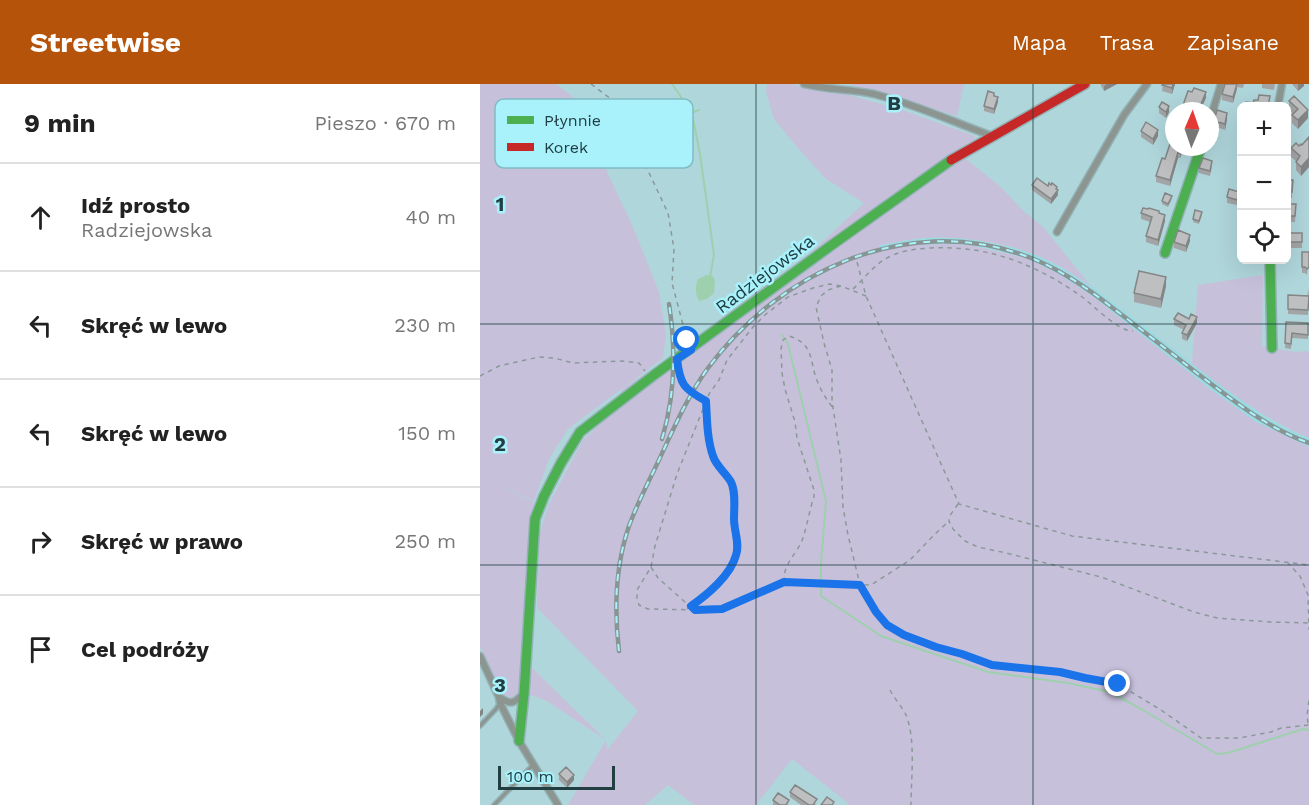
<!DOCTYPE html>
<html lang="pl">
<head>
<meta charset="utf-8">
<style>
  :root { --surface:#fff; --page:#f2f2f2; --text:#222; --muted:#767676; --line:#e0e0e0; --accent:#b45309 }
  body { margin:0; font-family:"Work Sans",sans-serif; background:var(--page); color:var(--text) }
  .controls { position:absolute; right:18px; top:18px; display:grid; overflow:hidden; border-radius:9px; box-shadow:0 6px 24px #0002 }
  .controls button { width:54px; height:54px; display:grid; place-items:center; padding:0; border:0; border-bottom:2px solid var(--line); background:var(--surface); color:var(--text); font:30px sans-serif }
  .compass { position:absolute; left:685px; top:18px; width:54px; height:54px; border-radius:50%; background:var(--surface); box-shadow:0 6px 24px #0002; rotate:2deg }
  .scale { position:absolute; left:18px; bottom:15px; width:117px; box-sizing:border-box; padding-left:6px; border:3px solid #213f43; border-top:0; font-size:16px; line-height:21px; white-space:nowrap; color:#213f43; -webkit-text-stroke:4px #a9f2fc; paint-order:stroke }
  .stop { position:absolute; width:18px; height:18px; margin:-14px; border:4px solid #1a73e8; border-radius:50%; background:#fff }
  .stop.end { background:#1a73e8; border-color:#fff; box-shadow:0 2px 6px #0008 }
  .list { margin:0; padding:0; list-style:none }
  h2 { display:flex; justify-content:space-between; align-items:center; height:78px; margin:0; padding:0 24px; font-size:26px }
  h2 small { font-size:20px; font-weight:400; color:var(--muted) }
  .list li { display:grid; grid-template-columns:39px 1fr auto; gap:18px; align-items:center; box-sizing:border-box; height:108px; padding:0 24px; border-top:2px solid var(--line) }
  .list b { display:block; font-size:22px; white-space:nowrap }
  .list p { margin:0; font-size:20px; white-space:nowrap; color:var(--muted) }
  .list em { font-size:20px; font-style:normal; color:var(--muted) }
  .icon { flex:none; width:33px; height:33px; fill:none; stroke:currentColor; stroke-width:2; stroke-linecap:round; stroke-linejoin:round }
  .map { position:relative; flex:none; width:829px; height:721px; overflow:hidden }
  header { display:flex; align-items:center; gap:36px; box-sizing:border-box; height:84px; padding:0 30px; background:var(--accent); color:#fff }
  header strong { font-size:28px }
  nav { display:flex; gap:33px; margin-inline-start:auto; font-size:21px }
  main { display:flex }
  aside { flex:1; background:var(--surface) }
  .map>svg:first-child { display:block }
  .built { fill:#9adae2 }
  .green { fill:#c7c0db }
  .water { fill:#9ed0ae }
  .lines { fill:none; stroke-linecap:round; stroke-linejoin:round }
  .stream { stroke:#9ed0ae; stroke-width:2 }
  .lane-casing { stroke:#93b2b6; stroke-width:6 }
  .street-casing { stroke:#93b2b6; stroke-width:9 }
  .fast-casing { stroke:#93b2b6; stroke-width:12 }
  .jam-casing { stroke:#93b2b6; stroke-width:12 }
  .path { stroke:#8a9998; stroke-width:1.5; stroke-dasharray:4.5 4.5; stroke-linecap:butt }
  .lane { stroke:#8c9590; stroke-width:3 }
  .street { stroke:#8c9590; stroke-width:6 }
  .fast { stroke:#4caf50; stroke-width:9 }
  .jam { stroke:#c62828; stroke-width:9 }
  .rail-casing { stroke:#879594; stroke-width:4.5 }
  .rail { stroke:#a9f2fc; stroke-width:2; stroke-dasharray:7; stroke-linecap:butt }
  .wall { fill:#a3a4a5 }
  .shaded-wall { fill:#848686 }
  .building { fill:#bdbfc0; stroke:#848686; stroke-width:1.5 }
  .route { stroke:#1a73e8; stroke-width:8 }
  .grid { fill:none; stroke:#213f43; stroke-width:1.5; stroke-opacity:0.55 }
  .labels { text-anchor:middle; stroke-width:5; stroke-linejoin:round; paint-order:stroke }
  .street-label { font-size:18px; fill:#213f43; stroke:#a9f2fc }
  .key { fill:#a9f2fc; stroke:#80bcc4; stroke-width:1.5 }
  .key-label { font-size:16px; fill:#213f43 }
  .grid-label { font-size:20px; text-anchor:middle; font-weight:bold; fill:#213f43; stroke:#a9f2fc; stroke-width:5; stroke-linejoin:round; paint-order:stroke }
</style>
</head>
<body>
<header>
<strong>Streetwise</strong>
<nav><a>Mapa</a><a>Trasa</a><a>Zapisane</a></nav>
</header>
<main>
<aside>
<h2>9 min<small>Pieszo · 670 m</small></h2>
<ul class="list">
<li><svg class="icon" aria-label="ahead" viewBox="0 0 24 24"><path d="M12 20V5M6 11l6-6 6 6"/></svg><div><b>Idź prosto</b><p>Radziejowska</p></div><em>40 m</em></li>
<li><svg class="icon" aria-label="left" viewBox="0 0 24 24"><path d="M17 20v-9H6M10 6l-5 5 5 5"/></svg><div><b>Skręć w lewo</b></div><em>230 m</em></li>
<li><svg class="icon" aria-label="left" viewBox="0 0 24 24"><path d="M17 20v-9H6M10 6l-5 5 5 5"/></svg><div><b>Skręć w lewo</b></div><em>150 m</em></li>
<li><svg class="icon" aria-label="right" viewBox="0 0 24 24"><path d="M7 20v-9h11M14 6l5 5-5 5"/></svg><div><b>Skręć w prawo</b></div><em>250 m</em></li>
<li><svg class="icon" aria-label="arrive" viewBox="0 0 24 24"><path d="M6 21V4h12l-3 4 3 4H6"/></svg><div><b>Cel podróży</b></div></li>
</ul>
</aside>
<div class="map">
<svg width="829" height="721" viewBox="0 0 829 721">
  <rect width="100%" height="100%" fill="#afd6db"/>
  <!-- built -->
  <path class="built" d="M462,153l32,3 41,8 31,11 28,16 17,11 136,104 40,28 22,12 20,8v9l-53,-25 -46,-33 -118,-93 -35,-23 -31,-15 -39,-10 -17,-3 -21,-1 -38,1 -32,6 -13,-3 51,-9z"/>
  <!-- green -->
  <path class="green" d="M0,0h76l17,13 5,10 4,14 11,21 40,85 26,65 7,42 -3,24 -95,71 -19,30 -15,42 -51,-24 51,25 -8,90 -6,99 -8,7 -9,-4 -23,-47z
    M287,0h24l38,9 16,1 57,16 73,26 -2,6 -13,9 5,7 36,29 20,22 22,18 48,59c-14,-9 -28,-19 -44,-26 -33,-17 -93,-26 -131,-21 -12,1 -24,4 -36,6l-1,6 32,-6 38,-1 21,1 56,13 31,15 35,23 118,93 46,33 53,25v358h-462l1,-2 -56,-44 -36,46h-62l-26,-20 -23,20h-77l38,-65 -61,-40 -17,-6 3,-27 75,73 1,10 31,-39 -101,-103 3,-75 8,-27 35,-66 35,-32 4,-19 65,-43 112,-82 65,-61 -38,-24 -29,-32 -23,-28 -8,-27z
    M368,0h116l-7,32z
    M783,191l-1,71 33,6 14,-1v87c-43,-18 -80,-46 -117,-74l6,-79z"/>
  <!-- water -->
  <path class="water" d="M227,191l6,1 2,4 -1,13 -7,6 -8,2c-4,-7 -4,-14 -1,-22z"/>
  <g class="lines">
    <!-- stream -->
    <path class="stream" d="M192,0l7,10 13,20 8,40 14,101 -4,22
      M211,29l8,-3
      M302,251l6,9 38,157 -5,62v33l60,40 107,36 80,11 42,9 33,18 74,44 11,-1 75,-24 6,1"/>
    <defs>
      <path id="lane" d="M0,642l16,-17 4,-6
        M14,721l38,-39"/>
      <path id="street" d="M324,0c23,6 47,5 70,10 41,10 79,28 118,42
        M798,22l4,-22
        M730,36l11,-36
        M577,148l67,-117 23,-31
        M0,572l19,41 1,6 19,38 39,64
        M19,613c11,8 15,7 24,-3"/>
      <path id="fast" d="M685,169l36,-106
        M790,176l2,88
        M39,657l5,-47 11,-175 9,-23 17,-33 19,-31 74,-57 175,-128 122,-87"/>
      <path id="jam" d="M471,76l134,-76"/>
    </defs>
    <!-- lane casing -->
    <use href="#lane" class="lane-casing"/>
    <!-- street casing -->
    <use href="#street" class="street-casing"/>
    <!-- fast casing -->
    <use href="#fast" class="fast-casing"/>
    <!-- jam casing -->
    <use href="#jam" class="jam-casing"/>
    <!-- path -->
    <path class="path" d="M111,0l20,15 15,25 42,89 6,36 -2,34 15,57
      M377,178l9,34 93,208 113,32 237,29
      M361,202l-13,4 -7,6 -5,11 8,36 8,27v31l9,59 2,47 5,28 13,54 15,23 11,13 18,10 31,12 26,7 30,11 68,7 25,6 33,6 43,26 40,28h38l32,-6 10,-4 28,-3
      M373,205c13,-12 22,-26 38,-33 12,-6 26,-7 40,-8 57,-3 104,16 150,48 12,9 38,36 52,35
      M386,212l-25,-10 -11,-2 -17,4 -25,9 -22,17 -13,13 -26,33 -8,20 -10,14 -32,80 -22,72 -4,21 -14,23v9l2,6 9,4 53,1 21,-1 63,-27 86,3 39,-25 25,-26 14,-13
      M198,285c4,18 11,23 26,31
      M0,292l19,-10 40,-9 15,1 19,5 48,-2 18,2 6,8
      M478,420l-9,13v4l4,8 12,12 13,6 28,6 95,24 93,35 23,6 54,4 38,1
      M807,478l13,14 8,19 1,35
      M171,483l7,11 36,32
      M305,498c-4,-14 10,-27 16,-39 5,-11 8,-32 13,-46v-7l-17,-52 -2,-16 -10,-33 -3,-16 -1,-24 2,-9 6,-4c24,7 21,24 27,42 4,11 10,21 17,30
      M207,525c17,-12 32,-23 43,-42 2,-3 5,-8 6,-12 3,-12 -2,-25 -2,-37 0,-11 1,-27 -4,-36 -5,-10 -14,-16 -18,-27 -5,-16 -5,-34 -6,-51
      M410,606c4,8 13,18 16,25 10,24 5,64 5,90
      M828,639l-1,-7 2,-16"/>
    <!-- lane -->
    <use href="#lane" class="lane"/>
    <!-- street -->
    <use href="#street" class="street"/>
    <!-- fast -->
    <use href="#fast" class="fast"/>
    <!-- jam -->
    <use href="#jam" class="jam"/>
    <defs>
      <path id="rail" d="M182,355c13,-43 14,-90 7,-135
        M139,567c-5,-42 -4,-84 10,-125 8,-22 19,-43 29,-64 15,-32 29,-65 50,-94 71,-96 198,-155 315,-113 34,12 63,32 91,54 28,21 56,43 84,65 35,26 69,54 111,69"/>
    </defs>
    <!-- rail casing -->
    <use href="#rail" class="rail-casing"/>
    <!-- rail -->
    <use href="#rail" class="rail"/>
  </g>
  <!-- wall -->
  <path class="wall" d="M621,0h16l-13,7 -3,-5z
    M683,0h12l-3,10 -10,-3z
    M745,0h19l-1,4 -6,-1 -4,16 -11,-3v-6z
    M782,0h13l-1,6 -12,-2z
    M812,0h12v2l-6,5z
    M514,12l4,6 -4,12 -10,-3v-5z
    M809,17l19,17 -10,11 -6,-6v-8l1,-1 -4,-5z
    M679,23l10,5 -3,6 -7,-5z
    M762,25v29l-2,-1v-2h-2v-6z
    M747,35l-2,11 -11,-4v-5z
    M661,47l17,5 -5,9 -12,-8z
    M829,53v30l-8,9 -5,-6v-9l-5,-4v-9l11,-3z
    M704,63l-4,11h-2l-8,28 -14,-4v-6l9,-17z
    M732,83l-2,9 -11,-3v-5z
    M807,96h6l-1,18h-5z
    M552,101l16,1 9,4 1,5 -7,9 -19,-14z
    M747,113l12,1 -2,7 -10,-2z
    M692,115l-4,8 -6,-3v-3z
    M807,116l3,4h6l-1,18h-6v3h-2z
    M661,129h18l6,8 -7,25 -12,-4v-6l4,-14 -9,-3z
    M722,131l-3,9 -6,-2v-3z
    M809,149h13v15h-13z
    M710,157l-4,11 -12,-4v-6z
    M822,168h7l-2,23 -2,-2h-3z
    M686,202l-5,22 -27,-6v-9z
    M829,205l-1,26 -20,-1v-19l19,1z
    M694,235h15l8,4 -10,18 -5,-2v-6l2,-3 -10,-5z
    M806,238l22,1v16l-16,-1 -1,11 -6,-1z
    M79,690l15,6 -7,8 -8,-8z
    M310,708l27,13h-16l-11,-8z
    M293,716l16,5h-16z"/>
  <!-- shaded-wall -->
  <path class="shaded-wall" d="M627,0h10l-13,7v-5z
    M693,0h2l-3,10v-6z
    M757,0v5l-4,14v-6z
    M818,0h6v2l-6,5z
    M726,8v6l-6,13h-2z
    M518,13v5l-4,12v-5z
    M689,22v6l-3,6v-6z
    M828,26v8l-10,11v-9z
    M747,29v6l-2,11v-6z
    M678,46v6l-5,9v-6z
    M702,63h2l-4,11v-5z
    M698,68v6l-8,28v-6z
    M829,74v9l-8,9v-9z
    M577,103l1,8 -7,9v-5z
    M685,131v6l-7,25v-6l3,-10z
    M710,151v6l-4,11v-6z
    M686,193v9l-5,22v-9z
    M717,233v6l-10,18v-6z
    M3,624v6l-3,3v-6z
    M94,691v5l-7,8v-6z"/>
  <!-- building -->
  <path class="building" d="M683,0h10l-1,4 -10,-3z
    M745,0h12l-4,13 -11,-3z
    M714,4l12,4 -8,19h-17l7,-20 4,1z
    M508,7l6,2v3l4,1 -4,12 -10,-3z
    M779,11l11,1 -2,10h-23l1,-4 7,1 1,-3h4z
    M814,12l14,14 -10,10 -6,-5 6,-6 -9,-8z
    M682,18l7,4 -3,6 -7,-5z
    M762,25v23h-2v-2l-2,-1z
    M737,26l10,3 -2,11 -11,-3z
    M666,38l12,8 -5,9 -12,-8z
    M829,53v21l-8,9 -5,-5 4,-6 -9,-8 5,-5 3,3 2,-2 1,1z
    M691,57l3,1v5h8l-2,6 -2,-1 -8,28 -14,-4 6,-18 3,1z
    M723,74l9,3 -2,10 -11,-3z
    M557,94l11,8 1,-3 2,2 1,-2 5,4 -1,2 2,1 -7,9 -19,-14z
    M807,96h6l-1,12h-5z
    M749,105l10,3 -2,8 -10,-3z
    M685,109l7,3 -4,8 -6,-3z
    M807,116l3,1v3h6l-1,12h-6v3h-2z
    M663,124l5,1 1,-1 10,3v2l6,2 -7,25 -12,-4 6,-19 -11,-4z
    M715,126l7,2 -3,9 -6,-2z
    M698,146l12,5 -4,11 -12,-4z
    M809,149h13v9h-13z
    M822,168h7v15l-2,2 -2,-2h-3z
    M659,187l27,6 -5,22 -27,-6z
    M808,211l21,1 -1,14 -20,-1z
    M698,229l11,6 2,-5 6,3 -10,18 -5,-2 4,-8 -12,-6z
    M806,238l22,1v12l-16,-2 -1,11 -6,-1z
    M86,683l8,8 -7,7 -8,-8z
    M315,701l22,14 -4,6h-4l-19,-13z
    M298,709l11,7 -3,5h-6l-7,-5z
    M347,713l7,5 -2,3h-11z"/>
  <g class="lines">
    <!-- route -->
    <path class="route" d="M207,256l4,10 -14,9c3,26 7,30 29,42 1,18 1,38 7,55 3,10 13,17 18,26 5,10 3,26 3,37 0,12 6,25 2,36 -5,20 -29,40 -45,51l4,4 27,-1 62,-27 76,3 16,27 11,13 17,10 32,12 26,7 30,11 68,7 25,6 33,6"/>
  </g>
  <!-- grid -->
  <path class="grid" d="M276,0v721M553,0v721M0,240h829M0,481h829"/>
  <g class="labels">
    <!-- street labels -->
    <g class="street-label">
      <text transform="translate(285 190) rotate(-37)" y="6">Radziejowska</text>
    </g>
  </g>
  <!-- legend -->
  <rect x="15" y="15" width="198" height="69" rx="9" class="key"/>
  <rect x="27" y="32" width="27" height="8" fill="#4caf50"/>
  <rect x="27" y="59" width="27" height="8" fill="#c62828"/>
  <g class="key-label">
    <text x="64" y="42">Płynnie</text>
    <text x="64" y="69">Korek</text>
  </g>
  <g class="grid-label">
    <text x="414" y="26">B</text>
    <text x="20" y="127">1</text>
    <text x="20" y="367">2</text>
    <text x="20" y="608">3</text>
  </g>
</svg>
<div class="controls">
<button>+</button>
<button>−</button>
<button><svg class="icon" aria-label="locate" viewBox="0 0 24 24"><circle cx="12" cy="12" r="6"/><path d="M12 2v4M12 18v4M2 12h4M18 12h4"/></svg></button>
</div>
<svg class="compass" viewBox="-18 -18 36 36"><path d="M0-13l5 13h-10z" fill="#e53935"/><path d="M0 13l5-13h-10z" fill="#767676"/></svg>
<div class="scale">100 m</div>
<div class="stop" style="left:207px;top:256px"></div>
<div class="stop end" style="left:638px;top:600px"></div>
</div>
</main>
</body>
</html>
